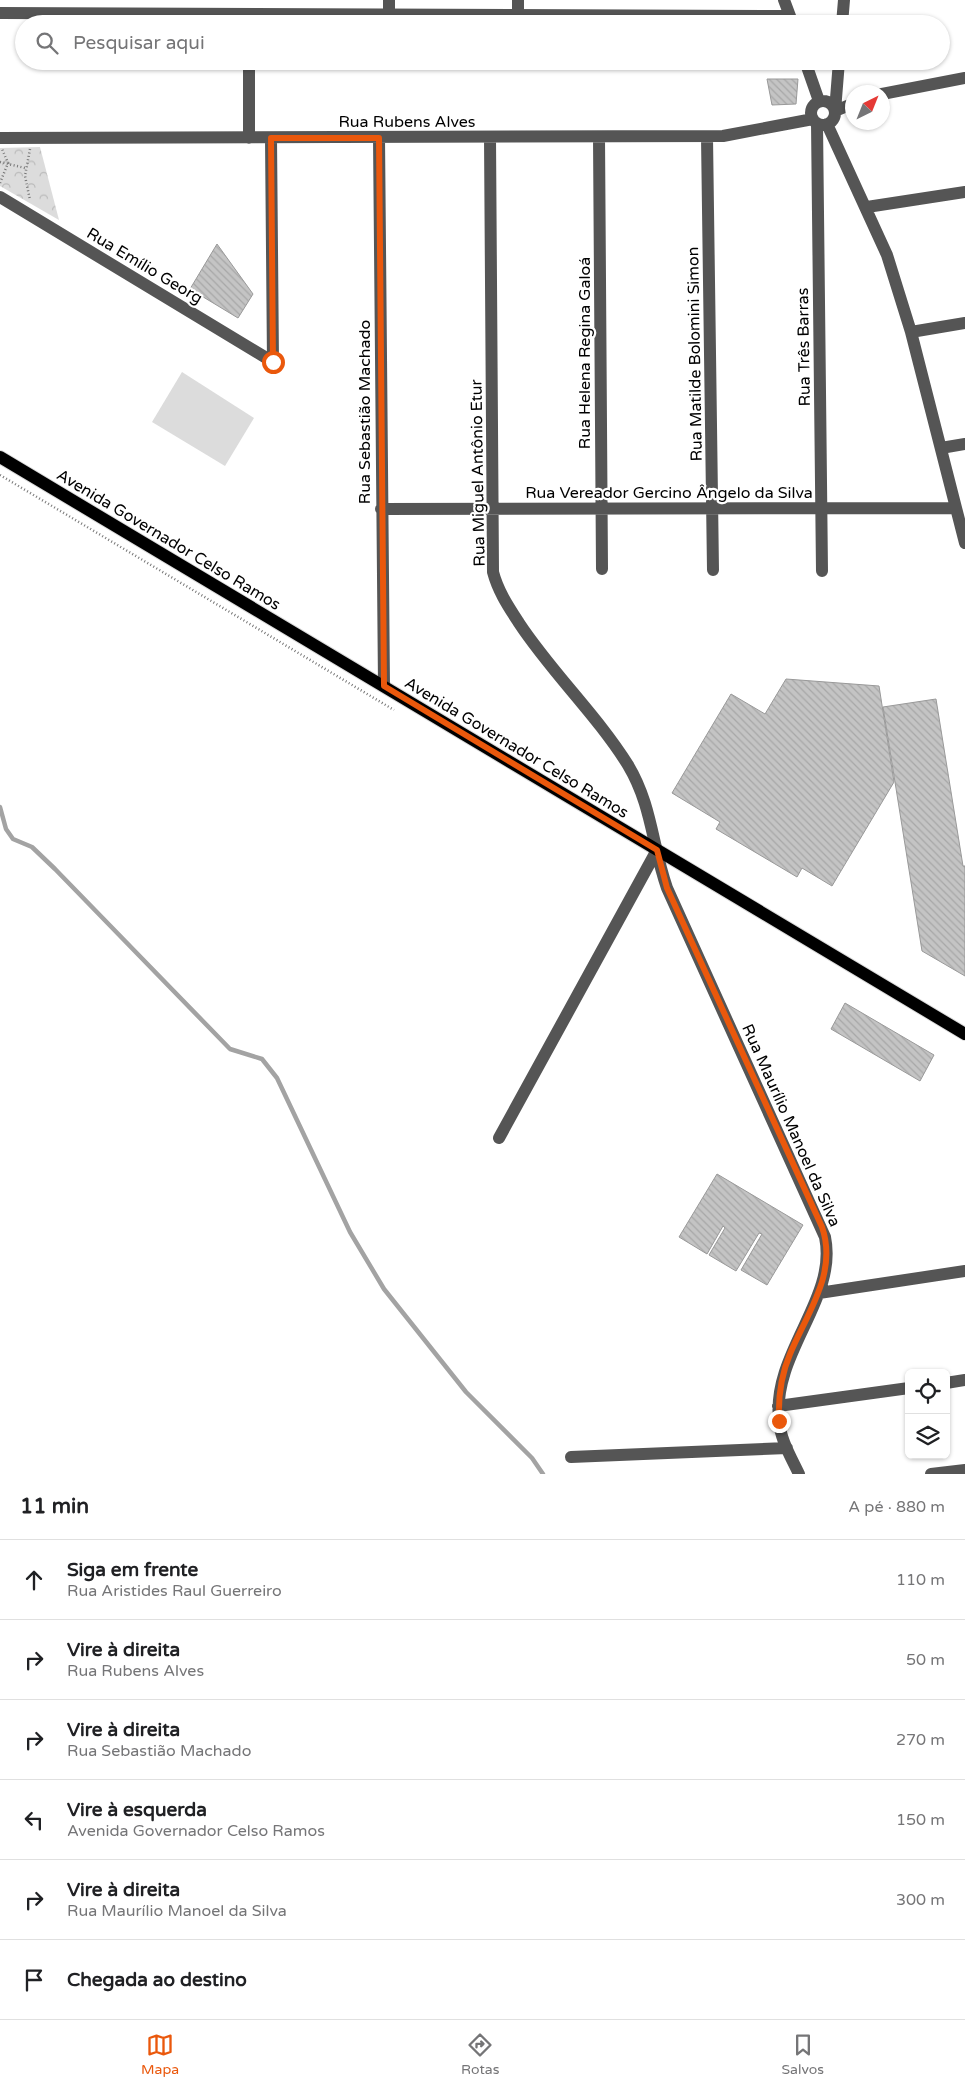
<!DOCTYPE html>
<html lang="pt">
<head>
<meta charset="utf-8">
<style>
  :root { --surface:#fff; --page:#f2f2f2; --text:#202124; --muted:#757577; --line:#e0e0e0; --accent:#ea580c }
  body { margin:0; font-family:"Varela Round",sans-serif; background:var(--page); color:var(--text) }
  .controls { position:absolute; right:15px; bottom:15px; display:grid; overflow:hidden; border-radius:8px; box-shadow:0 1px 4px #0004 }
  .controls button { width:45px; height:45px; display:grid; place-items:center; padding:0; border:0; border-bottom:1px solid var(--line); background:var(--surface); color:var(--text); font:25px sans-serif }
  .compass { position:absolute; left:845px; top:85px; width:45px; height:45px; border-radius:50%; background:var(--surface); box-shadow:0 1px 4px #0004; rotate:43deg }
  .stop { position:absolute; width:15px; height:15px; margin:-11px; border:4px solid #ea580c; border-radius:50%; background:#fff }
  .stop.end { background:#ea580c; border-color:#fff; box-shadow:0 1px 5px #0008 }
  .list { margin:0; padding:0; list-style:none }
  h2 { display:flex; justify-content:space-between; align-items:center; height:65px; margin:0; padding:0 20px; font-size:21px }
  h2 small { font-size:16px; font-weight:400; color:var(--muted) }
  .list li { display:grid; grid-template-columns:32px 1fr auto; gap:15px; align-items:center; box-sizing:border-box; height:80px; padding:0 20px; border-top:1px solid var(--line) }
  .list b { display:block; font-size:19px; white-space:nowrap }
  .list p { margin:0; font-size:16px; white-space:nowrap; color:var(--muted) }
  .list em { font-size:16px; font-style:normal; color:var(--muted) }
  .icon { flex:none; width:28px; height:28px; fill:none; stroke:currentColor; stroke-width:2; stroke-linecap:round; stroke-linejoin:round }
  .map { position:relative; flex:none; width:965px; height:1474px; overflow:hidden }
  .search { position:absolute; background:var(--surface); box-shadow:0 1px 4px #0004; left:15px; right:15px; top:15px; height:55px; display:flex; align-items:center; gap:12px; box-sizing:border-box; padding:0 18px; border-radius:28px; color:var(--muted); font-size:19px }
  .sheet { height:545px; background:var(--surface) }
  nav { display:flex; justify-content:space-around; align-items:center; box-sizing:border-box; height:70px; border-top:1px solid var(--line); background:var(--surface); font-size:14px; color:var(--muted) }
  nav a { display:grid; justify-items:center; gap:2px }
  nav .on { color:var(--accent) }
  .map>svg:first-child { display:block }
  .park { fill:url(#park-crowns) }
  .pitch { fill:#dcdcdc }
  .lines { fill:none; stroke-linecap:round; stroke-linejoin:round }
  .stream { stroke:#a3a3a3; stroke-width:4.5 }
  .building { fill:url(#building-back-hatch); stroke:#999 }
  .major-casing { stroke:#dbdbdb; stroke-width:14 }
  .path { stroke:#777; stroke-width:2.5; stroke-dasharray:1 2.5; stroke-linecap:butt }
  .minor { stroke:#555; stroke-width:12 }
  .major { stroke:#000; stroke-width:12 }
  .route { stroke:#ea580c; stroke-width:6 }
  .labels { text-anchor:middle; stroke-width:4.5; stroke-linejoin:round; paint-order:stroke }
  .street-label { font-size:16px; fill:#000; stroke:#fff }
</style>
</head>
<body>
<div class="map">
<svg width="965" height="1474" viewBox="0 0 965 1474">
  <defs>
    <pattern id="park-crowns" width="20" height="18" patternUnits="userSpaceOnUse" patternTransform="scale(1.25)"><rect width="20" height="18" fill="#dcdcdc"/><path d="M2 6a3 3 0 1 1 6 0M12 15a3 3 0 1 1 6 0" fill="none" stroke="#bbb"/></pattern>
    <pattern id="building-back-hatch" width="6" height="6" patternUnits="userSpaceOnUse" patternTransform="scale(1.25)"><rect width="6" height="6" fill="#c4c4c4"/><path d="M-1 5l2 2M0 0l6 6M5-1l2 2" fill="none" stroke="#a7a7a7"/></pattern>
  </defs>
  <rect width="100%" height="100%" fill="#fff"/>
  <!-- park -->
  <path class="park" d="M40,147l19,73 -59,-34v-38z"/>
  <!-- pitch -->
  <path class="pitch" d="M182,372l72,46 -29,48 -73,-44z"/>
  <g class="lines">
    <!-- stream -->
    <path class="stream" d="M0,807l6,22 7,10 19,8 23,22 175,180 32,10 15,19 73,154 34,57 82,103 66,66 11,16"/>
  </g>
  <!-- building -->
  <path class="building" d="M767,79h31l-2,25 -24,1z
    M217,244l36,50 -15,24 -48,-29z
    M786,679l93,7 15,96 -62,104 -30,-18 -5,9 -81,-48 4,-7 -48,-29 59,-99 34,20z
    M936,699l27,167h2v110l-43,-25 -39,-244z
    M845,1003l89,52 -14,26 -89,-52z
    M717,1174l86,51 -36,60 -26,-15 21,-36 -3,-1 -23,38 -27,-16 16,-27 -2,-2 -16,28 -28,-17z"/>
  <g class="lines">
    <defs>
      <path id="major" d="M0,457l965,577"/>
    </defs>
    <!-- major casing -->
    <use href="#major" class="major-casing"/>
    <!-- path -->
    <path class="path" d="M30,149l-5,27 5,24
      M0,162l25,6
      M0,183l8,-20 -6,-14
      M0,475l394,235"/>
    <!-- minor -->
    <path class="minor" d="M784,0l9,24
      M0,13l790,3
      M389,14v-14
      M518,15v-15
      M842,24l2,-24
      M805,61l14,40
      M839,61l-4,50 17,-7
      M882,94l83,-16
      M811 113a12 12 0 1 1 24 0a12 12 0 1 1-24 0Z
      M817,123l5,448
      M827,124l60,131 24,77 54,211
      M379,137l5,549
      M490,137l3,435c5,19 15,34 26,51 33,50 77,91 109,142 24,40 24,80 39,123l158,349c13,62 -53,115 -46,183 1,19 12,37 20,54
      M599,137l3,432
      M707,137l6,433
      M0,138l723,-2 90,-17
      M249,138v-77
      M271,138l2,224
      M0,197l273,165
      M867,207l98,-15
      M911,332l54,-9
      M941,448l24,-4
      M381,509l575,-1
      M499,1138l158,-288
      M819,1293l146,-22
      M946,1383l19,-3
      M778,1406l131,-18
      M571,1457l216,-9
      M931,1474l34,-4"/>
    <!-- major -->
    <use href="#major" class="major"/>
  </g>
  <g class="lines">
    <!-- route -->
    <path class="route" d="M273,362l-2,-224h108l5,548 273,164 10,38 155,339c16,46 -15,86 -32,127 -9,21 -12,44 -11,67"/>
  </g>
  <g class="labels">
    <!-- street labels -->
    <g class="street-label">
      <text x="407" y="127">Rua Rubens Alves</text>
      <text transform="translate(145 265) rotate(31)" y="6">Rua Emílio Georg</text>
      <text transform="translate(803 347) rotate(-91)" y="6">Rua Três Barras</text>
      <text transform="translate(584 353) rotate(-90)" y="6">Rua Helena Regina Galoá</text>
      <text transform="translate(694 354) rotate(-91)" y="6">Rua Matilde Bolomini Simon</text>
      <text transform="translate(364 412) rotate(-90)" y="6">Rua Sebastião Machado</text>
      <text transform="translate(477 473) rotate(-91)" y="6">Rua Miguel Antônio Etur</text>
      <text x="669" y="498">Rua Vereador Gercino Ângelo da Silva</text>
      <text transform="translate(169 539) rotate(31)" y="6">Avenida Governador Celso Ramos</text>
      <text transform="translate(517 747) rotate(31)" y="6">Avenida Governador Celso Ramos</text>
      <text transform="translate(792 1125) rotate(66)" y="6">Rua Maurílio Manoel da Silva</text>
    </g>
  </g>
</svg>
<div class="controls">
<button><svg class="icon" aria-label="locate" viewBox="0 0 24 24"><circle cx="12" cy="12" r="6"/><path d="M12 2v4M12 18v4M2 12h4M18 12h4"/></svg></button>
<button><svg class="icon" aria-label="layers" viewBox="0 0 24 24"><path d="M12 4l9 5-9 5-9-5zM3 14l9 5 9-5"/></svg></button>
</div>
<svg class="compass" viewBox="-18 -18 36 36"><path d="M0-13l5 13h-10z" fill="#e53935"/><path d="M0 13l5-13h-10z" fill="#757577"/></svg>
<div class="stop" style="left:273px;top:362px"></div>
<div class="stop end" style="left:779px;top:1421px"></div>
<div class="search"><svg class="icon" aria-label="search" viewBox="0 0 24 24"><circle cx="10" cy="10" r="6"/><path d="M15 15l6 6"/></svg>Pesquisar aqui</div>
</div>
<section class="sheet">
<h2>11 min<small>A pé · 880 m</small></h2>
<ul class="list">
<li><svg class="icon" aria-label="ahead" viewBox="0 0 24 24"><path d="M12 20V5M6 11l6-6 6 6"/></svg><div><b>Siga em frente</b><p>Rua Aristides Raul Guerreiro</p></div><em>110 m</em></li>
<li><svg class="icon" aria-label="right" viewBox="0 0 24 24"><path d="M7 20v-9h11M14 6l5 5-5 5"/></svg><div><b>Vire à direita</b><p>Rua Rubens Alves</p></div><em>50 m</em></li>
<li><svg class="icon" aria-label="right" viewBox="0 0 24 24"><path d="M7 20v-9h11M14 6l5 5-5 5"/></svg><div><b>Vire à direita</b><p>Rua Sebastião Machado</p></div><em>270 m</em></li>
<li><svg class="icon" aria-label="left" viewBox="0 0 24 24"><path d="M17 20v-9H6M10 6l-5 5 5 5"/></svg><div><b>Vire à esquerda</b><p>Avenida Governador Celso Ramos</p></div><em>150 m</em></li>
<li><svg class="icon" aria-label="right" viewBox="0 0 24 24"><path d="M7 20v-9h11M14 6l5 5-5 5"/></svg><div><b>Vire à direita</b><p>Rua Maurílio Manoel da Silva</p></div><em>300 m</em></li>
<li><svg class="icon" aria-label="arrive" viewBox="0 0 24 24"><path d="M6 21V4h12l-3 4 3 4H6"/></svg><div><b>Chegada ao destino</b></div></li>
</ul>
</section>
<nav>
<a class="on"><svg class="icon" aria-label="map" viewBox="0 0 24 24"><path d="M3 6l6-2 6 2 6-2v14l-6 2-6-2-6 2zM9 4v14M15 6v14"/></svg>Mapa</a>
<a><svg class="icon" aria-label="directions" viewBox="0 0 24 24"><path d="M12 3l9 9-9 9-9-9zM9 14v-3h6M13 9l2 2-2 2"/></svg>Rotas</a>
<a><svg class="icon" aria-label="saved" viewBox="0 0 24 24"><path d="M7 4h10v16l-5-4-5 4z"/></svg>Salvos</a>
</nav>
</body>
</html>
